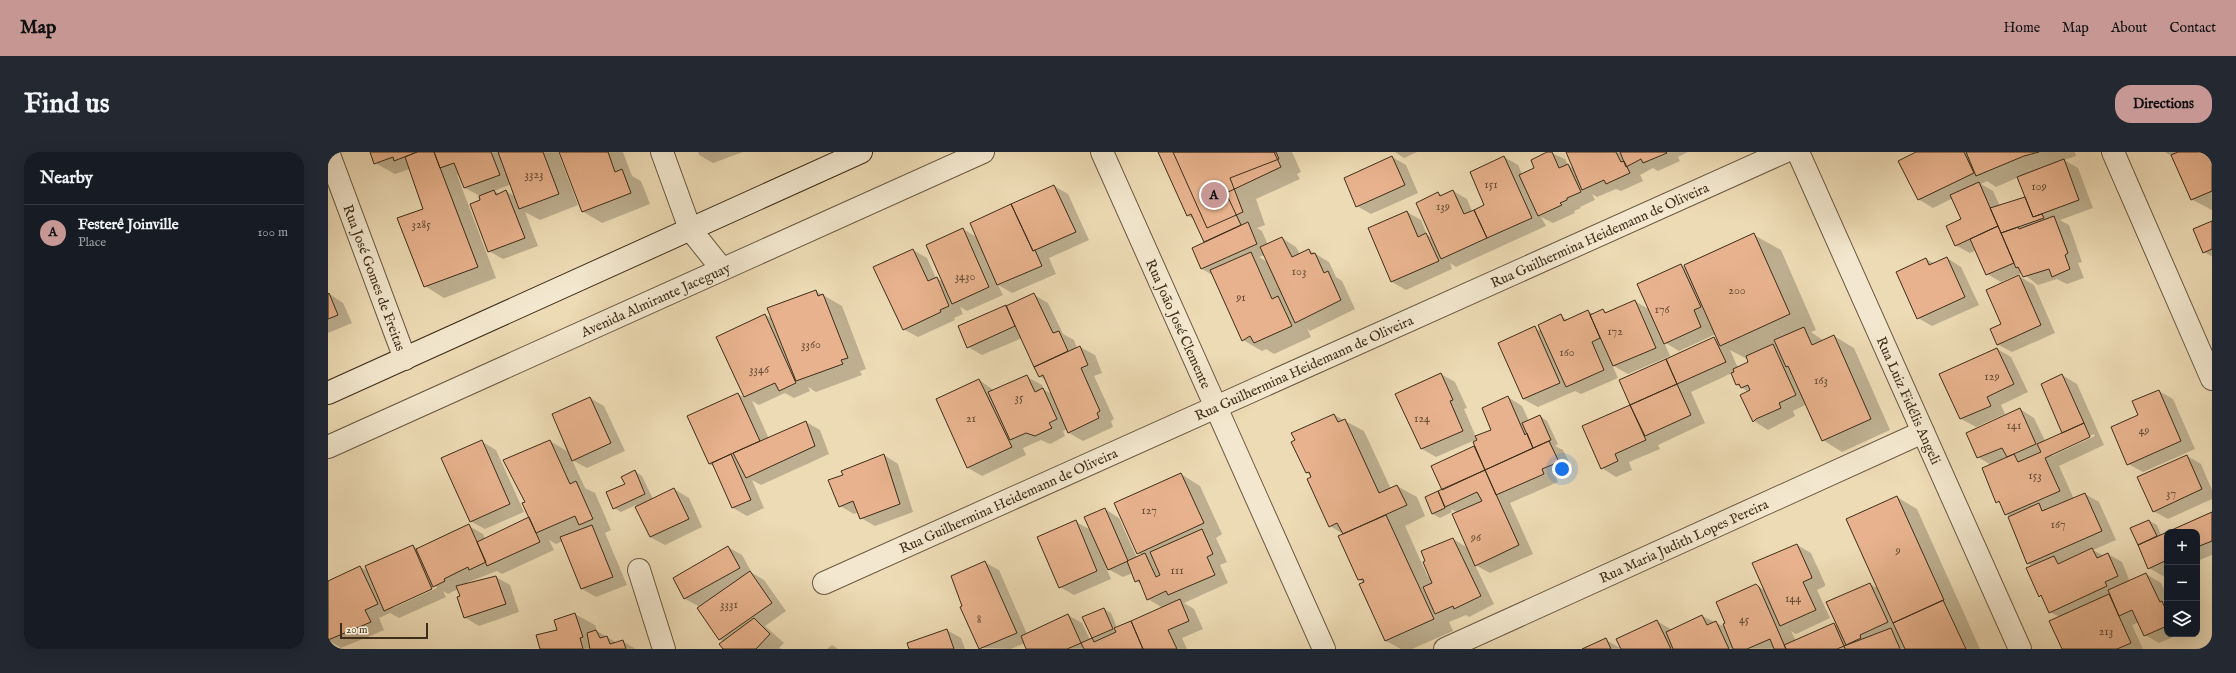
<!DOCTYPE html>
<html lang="en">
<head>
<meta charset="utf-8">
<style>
  :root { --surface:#171b24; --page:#242831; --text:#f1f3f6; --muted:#9ea1a6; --line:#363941; --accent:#c59692 }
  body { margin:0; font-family:"IM FELL English",serif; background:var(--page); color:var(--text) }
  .controls { position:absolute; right:12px; bottom:12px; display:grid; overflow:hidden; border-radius:8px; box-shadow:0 4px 16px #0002 }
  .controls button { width:36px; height:36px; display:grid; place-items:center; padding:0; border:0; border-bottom:1px solid var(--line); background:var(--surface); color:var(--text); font:20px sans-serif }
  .scale { position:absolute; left:12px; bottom:10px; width:88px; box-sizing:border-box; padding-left:4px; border:2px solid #3e2d19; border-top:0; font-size:11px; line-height:14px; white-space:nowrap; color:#3e2d19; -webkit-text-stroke:3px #f3e8cf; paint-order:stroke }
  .you { position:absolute; left:1234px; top:317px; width:14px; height:14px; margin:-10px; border:3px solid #fff; border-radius:50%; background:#1a73e8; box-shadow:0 0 0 6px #1a73e833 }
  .badge { display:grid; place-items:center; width:26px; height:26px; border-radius:50%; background:var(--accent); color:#111; font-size:13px; font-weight:700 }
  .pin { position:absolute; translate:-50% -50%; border:2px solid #fff; box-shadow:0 1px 4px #0006 }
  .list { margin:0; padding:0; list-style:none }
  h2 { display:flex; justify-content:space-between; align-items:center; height:52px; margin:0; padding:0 16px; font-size:17px }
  h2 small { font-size:13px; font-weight:400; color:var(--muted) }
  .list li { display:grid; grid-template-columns:26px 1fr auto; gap:12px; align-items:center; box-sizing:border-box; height:56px; padding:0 16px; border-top:1px solid var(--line) }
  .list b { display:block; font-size:15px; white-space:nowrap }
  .list p { margin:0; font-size:13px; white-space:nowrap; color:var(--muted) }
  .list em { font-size:13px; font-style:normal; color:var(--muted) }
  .icon { flex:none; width:22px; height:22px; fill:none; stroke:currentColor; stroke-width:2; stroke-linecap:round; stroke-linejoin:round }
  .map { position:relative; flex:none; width:1884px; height:497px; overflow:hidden; border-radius:16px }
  header { display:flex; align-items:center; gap:24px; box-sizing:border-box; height:56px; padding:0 20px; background:var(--accent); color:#111 }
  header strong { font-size:19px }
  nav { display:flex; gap:22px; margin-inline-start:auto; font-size:14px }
  .intro { display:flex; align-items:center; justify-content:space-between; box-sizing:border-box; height:96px; padding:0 24px }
  h1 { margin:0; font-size:28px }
  .button { padding:10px 18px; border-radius:16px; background:var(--accent); color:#111; font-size:14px; font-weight:700 }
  main { display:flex; gap:24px; padding:0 24px }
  aside { flex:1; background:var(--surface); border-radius:16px; box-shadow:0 4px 16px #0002 }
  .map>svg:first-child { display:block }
  .shadow { fill:#0003; fill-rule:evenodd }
  .building { fill:#e7b28d; stroke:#3e2d19 }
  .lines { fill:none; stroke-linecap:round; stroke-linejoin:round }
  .minor-casing { stroke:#6a5840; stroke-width:24 }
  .secondary-casing { stroke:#3e2d19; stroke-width:24 }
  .minor { stroke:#f3e8cf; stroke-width:22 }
  .secondary { stroke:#f3e8cf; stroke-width:22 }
  .labels { text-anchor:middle; stroke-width:3; stroke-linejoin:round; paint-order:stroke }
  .number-label { font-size:12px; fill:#684e36 }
  .street-label { font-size:14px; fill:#3e2d19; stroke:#f3e8cf }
</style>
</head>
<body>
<header>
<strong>Map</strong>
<nav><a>Home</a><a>Map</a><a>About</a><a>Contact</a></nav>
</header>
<div class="intro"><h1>Find us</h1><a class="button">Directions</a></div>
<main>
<aside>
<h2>Nearby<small></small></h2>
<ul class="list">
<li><span class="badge">A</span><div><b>Festerê Joinville</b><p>Place</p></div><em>100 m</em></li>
</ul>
</aside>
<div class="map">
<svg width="1884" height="497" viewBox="0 0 1884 497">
  <rect width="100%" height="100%" fill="#eddbb5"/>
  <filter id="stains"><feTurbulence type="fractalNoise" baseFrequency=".005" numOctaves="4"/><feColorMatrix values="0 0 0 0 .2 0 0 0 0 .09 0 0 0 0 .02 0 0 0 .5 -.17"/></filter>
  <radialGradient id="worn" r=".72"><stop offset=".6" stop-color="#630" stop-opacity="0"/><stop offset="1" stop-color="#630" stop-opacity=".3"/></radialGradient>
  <!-- shadow -->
  <path class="shadow" d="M43,0h187l20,53 -38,15 -15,-8 13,34 -35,13 -14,-8 -9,-55 -15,-8 -5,-14 -3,1 39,103 -52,20 -19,-12v-76l-15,-41 -15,5 -20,-11zM183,32l5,13 -10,-6 -6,3 -6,-3z
    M232,0h63l9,24 9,5 9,23 -48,19 -20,-12z
    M370,0h45l-30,11 -14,-8z
    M831,0h133l9,20 -4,2 3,5 -44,20 9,26 -8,3 5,3 6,14 14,-7 14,9 4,7 9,-4 20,12 7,15 6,4 13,28 -45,22 -3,-3 4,9 -37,17 -8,-5 -4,2 -19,-11 -29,-64 -12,-7 -9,-20 13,-6 -11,-23 -8,-5zM937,103l4,8 -10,-6z
    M1067,0h22l-13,6z
    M1221,0l16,7 3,6 6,4 -7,-17h121l-10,5 2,4 -22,10 -5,-3 -13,7 3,6 -22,10 -5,-2 -19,8 -5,-3 3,6 -15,7 1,1 -7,3 1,2 -22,10 -12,-6 5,9 -90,41 -6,-4 2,6 -46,21 -14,-8 -23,-53 38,-17 14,8 6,15 6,3 5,-45 5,3 10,-5 14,8 5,12 14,-6 18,-48 14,8 4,9 14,-5z
    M1590,0h157l1,4 -12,4 14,8 15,40 -33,12 9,5 13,37 -4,1 6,15 -17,6 -10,-5 -19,6 -16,-12 -5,2 17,10 21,48 -43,19 -15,-8 21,-67 -1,-2 -16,7 -14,-8 -11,-24 -6,3 -15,-8 7,-26 -9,-21 -20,10 -15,-9zM1691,25l7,20 -26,9 -7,-15 -12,-7 6,-3 9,6z
    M1837,0h47v58l-21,-11 -18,-42z
    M1064,5l14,8 12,28 -47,21 -14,-8z
    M726,34l14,8 21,46 -40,18 7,16 -44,19 -14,-8 5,10 -36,16 -7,-4 3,7 -9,4 1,2 -37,17 -15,-8 10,-79 14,8 9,20 7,4 20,-53 15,9z
    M1884,70v34h-1l-7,-4z
    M1426,83l27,15 35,80 -5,2 13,9 10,-5 20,12 36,82 -48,22 -19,-12 -16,-36 -14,7 2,5 -27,14 -14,-9 -12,-26 7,-3 -12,-7 -5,-12 -41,19 14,31 -47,22 2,4 -31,13 3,8 -16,7 -14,-9 -19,-41 49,-22 82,-67 5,3 -3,-7 -37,17 -15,-9 6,14 -42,18 -16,-9 6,13 -37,16 -6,-3 -37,16 -15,-8 12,-71 7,4 19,-16 7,4 20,-9 6,4 9,-5 5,3 27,-12 15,9 31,-45 5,3zM1402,198l19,10 1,2 -12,6z
    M1619,106l14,9 18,38 -47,21 -14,-8 8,-59 9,5z
    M488,139l26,15 24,63 -6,2 2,4 -46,17 -8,-5 2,4 -16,7 -9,-5 -26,12 -7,-4 17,38 37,-17 14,8 9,24 -68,31 -9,-5 12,28 -17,8 -14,-8 -18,-41 -6,-3 29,-70 7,4 -28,-61 48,-22 8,4z
    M0,141l15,10 9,20 -24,10z
    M706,143l14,8 15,31 11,6 3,8 3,-1 15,8 7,18 -8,3 20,43 -3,2 2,6 -30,14 -14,-8 -2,-4 -4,2 2,5 -15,8 -9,-4 -18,8 3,7 -44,21 -14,-8 11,-88 16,11 32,-14 15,8 2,5 8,4 -6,-14 -7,-4 -17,-38 -40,17 -14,-8z
    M1669,197l14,8 17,35 -27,13 4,9 -29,13 -15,-8 -21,-45z
    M1113,222l14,8 12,26 -3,1 12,28 17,-7 15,-33 14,9 7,15 11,-5 7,5 11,23 -3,2 8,4 10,20 -17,7 2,5 -48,21 23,51 -43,19 -15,-8 19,39 -25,13 -3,-2 -17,7 4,9 -41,18h-11l-15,-8 -22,-58 -5,-3 -14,-45 -15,-9 -18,-50 -5,-3 27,-58 30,16 27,58 6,-3 20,11 8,19 -20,10 23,51 2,-1 23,-37 15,9 -10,-35 -7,-4 1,3 -12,6 -7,-4 -7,-16 18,-8 -11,-23 43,-20 -3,-6 -37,16 -14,-8 -25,-55z
    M1734,223l15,9 27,61 -45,21 15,33 11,-5 14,8 17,38 -23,10 11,6 4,-2 14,8 8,20 16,-8 15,9 6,12v39h13l-21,9 -14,-8 -6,-13 -7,3 11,24h-80l-3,-32 -10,-5 -6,-13 -4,-3 -7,-30 -5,-2 -19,-48 -3,-2 -4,-10 -5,-2 -6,-37 -13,-8 42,-48 14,9 11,23 19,-8zM1766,282l1,2 -43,20v-2z
    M1831,239l14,8 22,50 -52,23 -15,-8 11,-48z
    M262,246l14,8 21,45 -38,17 -15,-8 13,28 10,5 16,37 -6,3 22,52 -31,12 -14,-8 -19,-48 -7,3 -7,-4 5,10 -52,24 -5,-3 -34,13 33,-7 14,8 9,27 -40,14 -15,-9 -6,-28 -10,5 -5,-3 3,6 -47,21 -9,-5 -11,5 5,12 -43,18 -13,-8v-58l32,-15 8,4 45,-25 5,3 51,-23 14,8 2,5 46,-19 -5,-18 24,-61 20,12zM108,434l1,2 -44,20v-2z
    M153,289l15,9 28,62 -39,17 -15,-8z
    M556,303l14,9 15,48 -38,14 -14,-8 -2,-6 -5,2 -14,-8 4,-31z
    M1859,304l14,8 11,26v9l-44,20 -15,-8z
    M307,319l7,5 11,23 21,-10 15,9 13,29 -37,18 -15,-8 -14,-32 -15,7 -7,-4z
    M853,322l19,12 22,48 -6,4 11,24 -7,3 8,18 -44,20 10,6 9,20 -21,9 5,11h-159l-3,-6 -14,6 -31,-1 -17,-42 21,-44 15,8 28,64 41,-19 14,8 8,17 3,-1 -10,-21 21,-9 7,4 6,15 46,-20 -15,-9 -7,-15 -5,-3 -3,-8 -10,4 -17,-9 5,11 -37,16 -14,-8 16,-65 15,8 14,-21 14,9 18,40 5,-3 -4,-2z
    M1569,345l20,12 63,140h-395l21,-9 16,9 35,-28 15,9 30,-14 25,12 -10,-25 39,-18 10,6 31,-46 14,8 14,31v2l-8,4 13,28 -34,16 -5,-3 5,10 38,-17 5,3 31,-43 9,5z
    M1884,361v42l-15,6v-29h-28z
    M1821,369l8,4 4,10 6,-2v41l-4,2 -14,-8 -10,-24z
    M400,395l14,8 10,18 12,7 22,31 -21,15 19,17 -5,5 3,1h-57l-1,-7 -5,-3 -19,-32 -15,-8 -11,-21z
    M247,462l20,11 2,6 20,12 5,-2 14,8h-95z
    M619,478l14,8 4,11h-55z
    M504,493l6,4h-11z"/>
  <!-- building -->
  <path class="building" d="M42,0h47l-23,9 -1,-4 -19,7z
    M89,0h17l44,115 -54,20 -27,-69 26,-9 -18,-52z
    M106,0h57l9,23 -36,13 -10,-25 -14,5z
    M170,0h45l16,42 -40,15z
    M231,0h49l7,20 7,-3 9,24 -49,19z
    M830,0h116l7,15 -55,26 15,32 -37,17 -13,-28 -4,2z
    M845,0h103l3,7 -49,19 13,34 -36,16z
    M1219,0h5l7,16 9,-4 13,28 -14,6v2l-7,3 2,2 -24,11 -19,-41 15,-7 -3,-8z
    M1238,0h50l5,10 3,-1 6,12 -24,11 -2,-4 -22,10z
    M1292,0h46l1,1 -24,10 -2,-4 -15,8z
    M1588,0h48l10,21 -56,27 -20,-39z
    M1638,0h73l-15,4 -48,20z
    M1850,0h34v39l-21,9 -20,-45z
    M1064,4l13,29 -49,22 -12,-29z
    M1176,4l28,62 -45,20 -13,-28 10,-5 -14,-33z
    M1736,7l15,41 -46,17 -16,-40z
    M1651,30l19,44 -43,20 -9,-20 15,-7 -11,-24z
    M726,33l22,47 -43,19 -22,-47z
    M166,38l2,5 10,-5 19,48 -37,14 -18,-48 10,-4 -1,-4z
    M1125,38l11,24 10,-4 13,28 -46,21 -25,-56 22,-11 2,4z
    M1697,45l8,20 9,-3 2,4 -43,15 -11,-25z
    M683,52l22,47 2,-1 7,16 -45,19 -27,-62z
    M1079,59l11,26 8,-4 13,28 -48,21 -23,-54z
    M1726,64l14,37 -3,2 5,14 -18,8 -3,-8 -26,8 -5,-10 -2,1 -15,-35 17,-6 1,2z
    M1884,69v28l-9,4 -10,-24z
    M920,70l9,22 -56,25 -9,-21z
    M1670,74l16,37 -28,12 -16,-36z
    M635,76l26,59 -37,17 -26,-59z
    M1426,81l36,81 -70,32 -36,-81z
    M954,85l10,20 17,-8 2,5 4,-1 9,20 4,-2 13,29 -46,23 -35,-76z
    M585,97l15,32 9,-4 12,29 -9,4 1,2 -38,18 -30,-63z
    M923,100l21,47 6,-3 14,30 -38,17 -4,-7 -8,5 -32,-71z
    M1619,105l18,40 -48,22 -21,-47 30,-14 3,7z
    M1353,112l20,43 -7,3 7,17 -37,17 -27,-60z
    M1691,123l22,50 -44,20 -7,-16 11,-5 -15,-34z
    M488,138l2,6 5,-2 25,64 -7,2 2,4 -47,17 -29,-73z
    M1,141l9,22 -10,4v-25z
    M706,141l19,40 6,-2 9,20 -34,16 -28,-61z
    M1307,148l21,48 -43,18 -23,-51 13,-6 2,4z
    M678,153l9,21 -48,22 -9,-22z
    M1260,158l12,28 -8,4 12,28 -38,17 -28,-62 23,-11 3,7z
    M437,162l31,69 -17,8 -4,-8 -31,14 -28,-60z
    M1207,174l25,57 -37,16 -25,-56z
    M1476,175l8,18 22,-10 37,84 -49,22 -34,-75 -2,1 -12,-27z
    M1386,185l12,25 -49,22 -11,-25z
    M1445,192l23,51 -17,8 2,5 -25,11 -3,3 -13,-27 10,-5 -2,-5 -7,3 -2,-4 -3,1 -5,-12 3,-1 -1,-3 15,-7 -2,-6z
    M752,194l8,19 -7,3 19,43 -3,2 2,5 -31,15 -25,-58 -4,2 -5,-10z
    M1669,196l17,36 -27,13 4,9 -31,13 -21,-45z
    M1338,207l11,25 -47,21 -11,-25z
    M1113,221l12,27 -3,1 13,30 -42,18 -26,-55z
    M1734,222l22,49 -22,10 -21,-49z
    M699,223l8,17 8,-4 14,31 -8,4 3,5 -17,8 -9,-3 -16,7 -22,-48z
    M651,227l33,68 -45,21 -31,-69z
    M1349,232l14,31 -46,21 -15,-31z
    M1831,238l22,51 -54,24 -16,-38 27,-12 -6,-14z
    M410,241l22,48 -51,23 -22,-48z
    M1180,244l17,39 2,-2 6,15 -48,22 -12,-28 4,-2 -2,-4 16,-6 -9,-22z
    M262,245l21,46 -39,18 -20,-47z
    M1302,253l16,35 -31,14 3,7 -17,8 -19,-43z
    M1692,256l16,36 -29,13 -5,-9 -25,10 -11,-25z
    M1006,262l4,8 7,-3 34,74 18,-8 10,20 -64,29 -6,-11 -8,4 -22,-48 4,-2 -2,-5 -3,1 -15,-31 4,-2 -4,-7z
    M1212,263l11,25 -18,8 -11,-25z
    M478,269l9,25 -69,32 -13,-25z
    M1756,271l6,14 -45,21 15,33 -55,24 -6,-14 -3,2 -14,-35 32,-14 4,8 23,-10 -4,-8z
    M154,288l28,64 -40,18 -29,-64z
    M222,288l20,44 6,-3 17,38 -14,6 -4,-9 -39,17 -14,-30 3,-1 -22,-42z
    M1221,289l10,21 -17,7 2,5 -48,21 -11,-25z
    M1146,294l11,24 -43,20 -11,-24z
    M403,302l20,46 -19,8 -20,-45z
    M556,302l16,50 -40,15 -7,-18 -14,6 -11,-27 15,-5 -2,-4z
    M1859,303l15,34 -49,23 -16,-35z
    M307,318l10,24 -32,15 -7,-17 19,-8 -4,-7z
    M1157,318l34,75 -44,21 -23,-52 30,-13 -5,-9 -32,15 -7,-16z
    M853,321l23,50 -67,31 -23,-51z
    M346,336l15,31 -39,18 -15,-30z
    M1110,339l7,17 -13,6 -7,-17z
    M1757,341l17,38 -75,33 -19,-47 31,-14 3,8z
    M1569,344l47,104 -51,23 -47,-104z
    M777,356l23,53 -20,9 -24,-53z
    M1884,360v29l-15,6v-15h-30v28l-19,9 -10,-24z
    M1058,363l48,104 -49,22 -26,-57 5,-2 -1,-3 -5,1 -20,-44z
    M201,365l11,25 -53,24 -10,-24z
    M748,368l21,51 -38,17 -22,-51z
    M1821,368l8,16 -19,9 -8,-17z
    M141,372l17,38 -17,8 -1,-3 -24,12 1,2 -12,6 -17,-38z
    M264,373l21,52 -32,12 -21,-52z
    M874,377l11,25 -6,3 8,18 -47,20 -2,-4 -19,9 -8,-20 -4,2 -8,-21 18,-8 11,24 4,-2 -10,-23z
    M1125,386l28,58 -27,13 -1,-3 -18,8 -12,-27 9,-4 -9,-21 2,-1 -4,-10z
    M1469,392l14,31 1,3 -9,4 13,28 -36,16 -28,-63z
    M85,393l19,44 -48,22 -19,-45z
    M400,394l12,22 -56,31 -11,-21z
    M1764,396l5,10 11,-5 10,23 -13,6 2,4 -58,27 -8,-18 -2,2 -13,-29 28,-12 4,8z
    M657,409l32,72 -38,16 -19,-42 2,-1 -11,-30z
    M32,414l18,38 -13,6 6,12 -43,18v-59z
    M422,419l22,32 -53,37 -22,-32z
    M1818,421l14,29 2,-1 5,12v13l-23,10 -12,-26 -13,6 -11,-26z
    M168,424l10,28 -42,14 -7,-21 3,-1 -4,-10z
    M1542,431l18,39 -28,13 1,3 -15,7 -20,-43z
    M1428,432l3,3 27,62h-12l-4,-10 -23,10h-14l-10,-25 2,-1 -9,-21z
    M1781,442l22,49 -14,6h-55l-13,-28z
    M852,447l9,22 -21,9 9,19h-34l-12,-28z
    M1615,448l23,49h-61l-12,-26z
    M776,456l9,21 -21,9 -10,-21z
    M247,461l8,24 -3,1 3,11h-43l-4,-14 21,-5 -3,-10z
    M740,462l13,29 -14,6h-41l-5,-13z
    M1374,463l5,10 9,-4 13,28h-56l-7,-17z
    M426,466l16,16 -14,15h-33l-4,-5z
    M1329,468l14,29h-50l-5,-10z
    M803,469l12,28h-59l-3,-6 11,-5 2,4 22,-10 -2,-4z
    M1506,471l10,23 -7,3h-51l-2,-4z
    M1563,476l9,21h-55l-1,-3z
    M619,477l7,20h-45l-2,-6z
    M268,478l4,8 7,-2 3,8 13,-4 3,9h-36l-3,-16z
    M1278,486l5,11h-29z"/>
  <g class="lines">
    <defs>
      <g id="minor">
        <path id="s1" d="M0,0l77,207"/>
        <path d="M334,0l28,77 32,40"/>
        <path id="s2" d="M774,0l222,497"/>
        <path id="s3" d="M1470,0l222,497"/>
        <path d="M1785,0l99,227"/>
        <path id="s4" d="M0,295l655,-295"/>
        <path d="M311,418l25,79"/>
        <path id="s5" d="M496,431l960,-431"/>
        <path id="s6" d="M1117,497l478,-217"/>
      </g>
      <path id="secondary" d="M0,241l533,-241"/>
    </defs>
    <!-- minor casing -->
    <use href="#minor" class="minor-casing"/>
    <!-- secondary casing -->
    <use href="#secondary" class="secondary-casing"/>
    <!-- minor -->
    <use href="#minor" class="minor"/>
    <!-- secondary -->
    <use href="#secondary" class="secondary"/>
  </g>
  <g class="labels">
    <!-- number labels -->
    <g class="number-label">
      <text x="206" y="26">3323</text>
      <text x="1163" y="36">151</text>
      <text x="1711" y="38">109</text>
      <text x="1115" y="58">139</text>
      <text x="93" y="76">3285</text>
      <text x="971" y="123">103</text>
      <text x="637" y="128">3430</text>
      <text x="1409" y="142">200</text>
      <text x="913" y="149">91</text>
      <text x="1334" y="161">176</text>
      <text x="1287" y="183">172</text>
      <text x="483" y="196">3360</text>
      <text x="1239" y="204">160</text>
      <text x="431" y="221">3346</text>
      <text x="1664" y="228">129</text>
      <text x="1493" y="232">163</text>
      <text x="691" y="249">35</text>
      <text x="643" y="270">21</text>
      <text x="1094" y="270">124</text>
      <text x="1686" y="277">141</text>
      <text x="1816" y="282">49</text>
      <text x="1707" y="327">153</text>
      <text x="1843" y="345">37</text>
      <text x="821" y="362">127</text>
      <text x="1730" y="376">167</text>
      <text x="1148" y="389">96</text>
      <text x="1570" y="402">9</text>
      <text x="849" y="422">111</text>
      <text x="1465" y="450">144</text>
      <text x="401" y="456">3331</text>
      <text x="651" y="471">8</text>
      <text x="1416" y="471">45</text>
      <text x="1778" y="483">213</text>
    </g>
    <!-- street labels -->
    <g class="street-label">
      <text dy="5" stroke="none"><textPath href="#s5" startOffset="850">Rua Guilhermina Heidemann de Oliveira</textPath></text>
      <text dy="5" stroke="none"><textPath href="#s1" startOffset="134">Rua José Gomes de Freitas</textPath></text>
      <text dy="5" stroke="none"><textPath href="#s4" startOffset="359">Avenida Almirante Jaceguay</textPath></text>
      <text dy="5" stroke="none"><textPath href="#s2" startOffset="188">Rua João José Clemente</textPath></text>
      <text dy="5" stroke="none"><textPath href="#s5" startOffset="526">Rua Guilhermina Heidemann de Oliveira</textPath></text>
      <text dy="5" stroke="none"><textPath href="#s3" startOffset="272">Rua Luiz Fidélis Angeli</textPath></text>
      <text dy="5" stroke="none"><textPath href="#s5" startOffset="202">Rua Guilhermina Heidemann de Oliveira</textPath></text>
      <text dy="5" stroke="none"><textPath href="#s6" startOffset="262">Rua Maria Judith Lopes Pereira</textPath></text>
    </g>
  </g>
  <rect width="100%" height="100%" filter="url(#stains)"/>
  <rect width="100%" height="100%" fill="url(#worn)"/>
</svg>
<div class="controls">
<button>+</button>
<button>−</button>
<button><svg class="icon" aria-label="layers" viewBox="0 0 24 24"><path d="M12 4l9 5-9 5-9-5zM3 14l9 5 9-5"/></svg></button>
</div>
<div class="scale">20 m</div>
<div class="you"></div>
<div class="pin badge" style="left:886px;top:43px">A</div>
</div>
</main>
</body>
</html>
